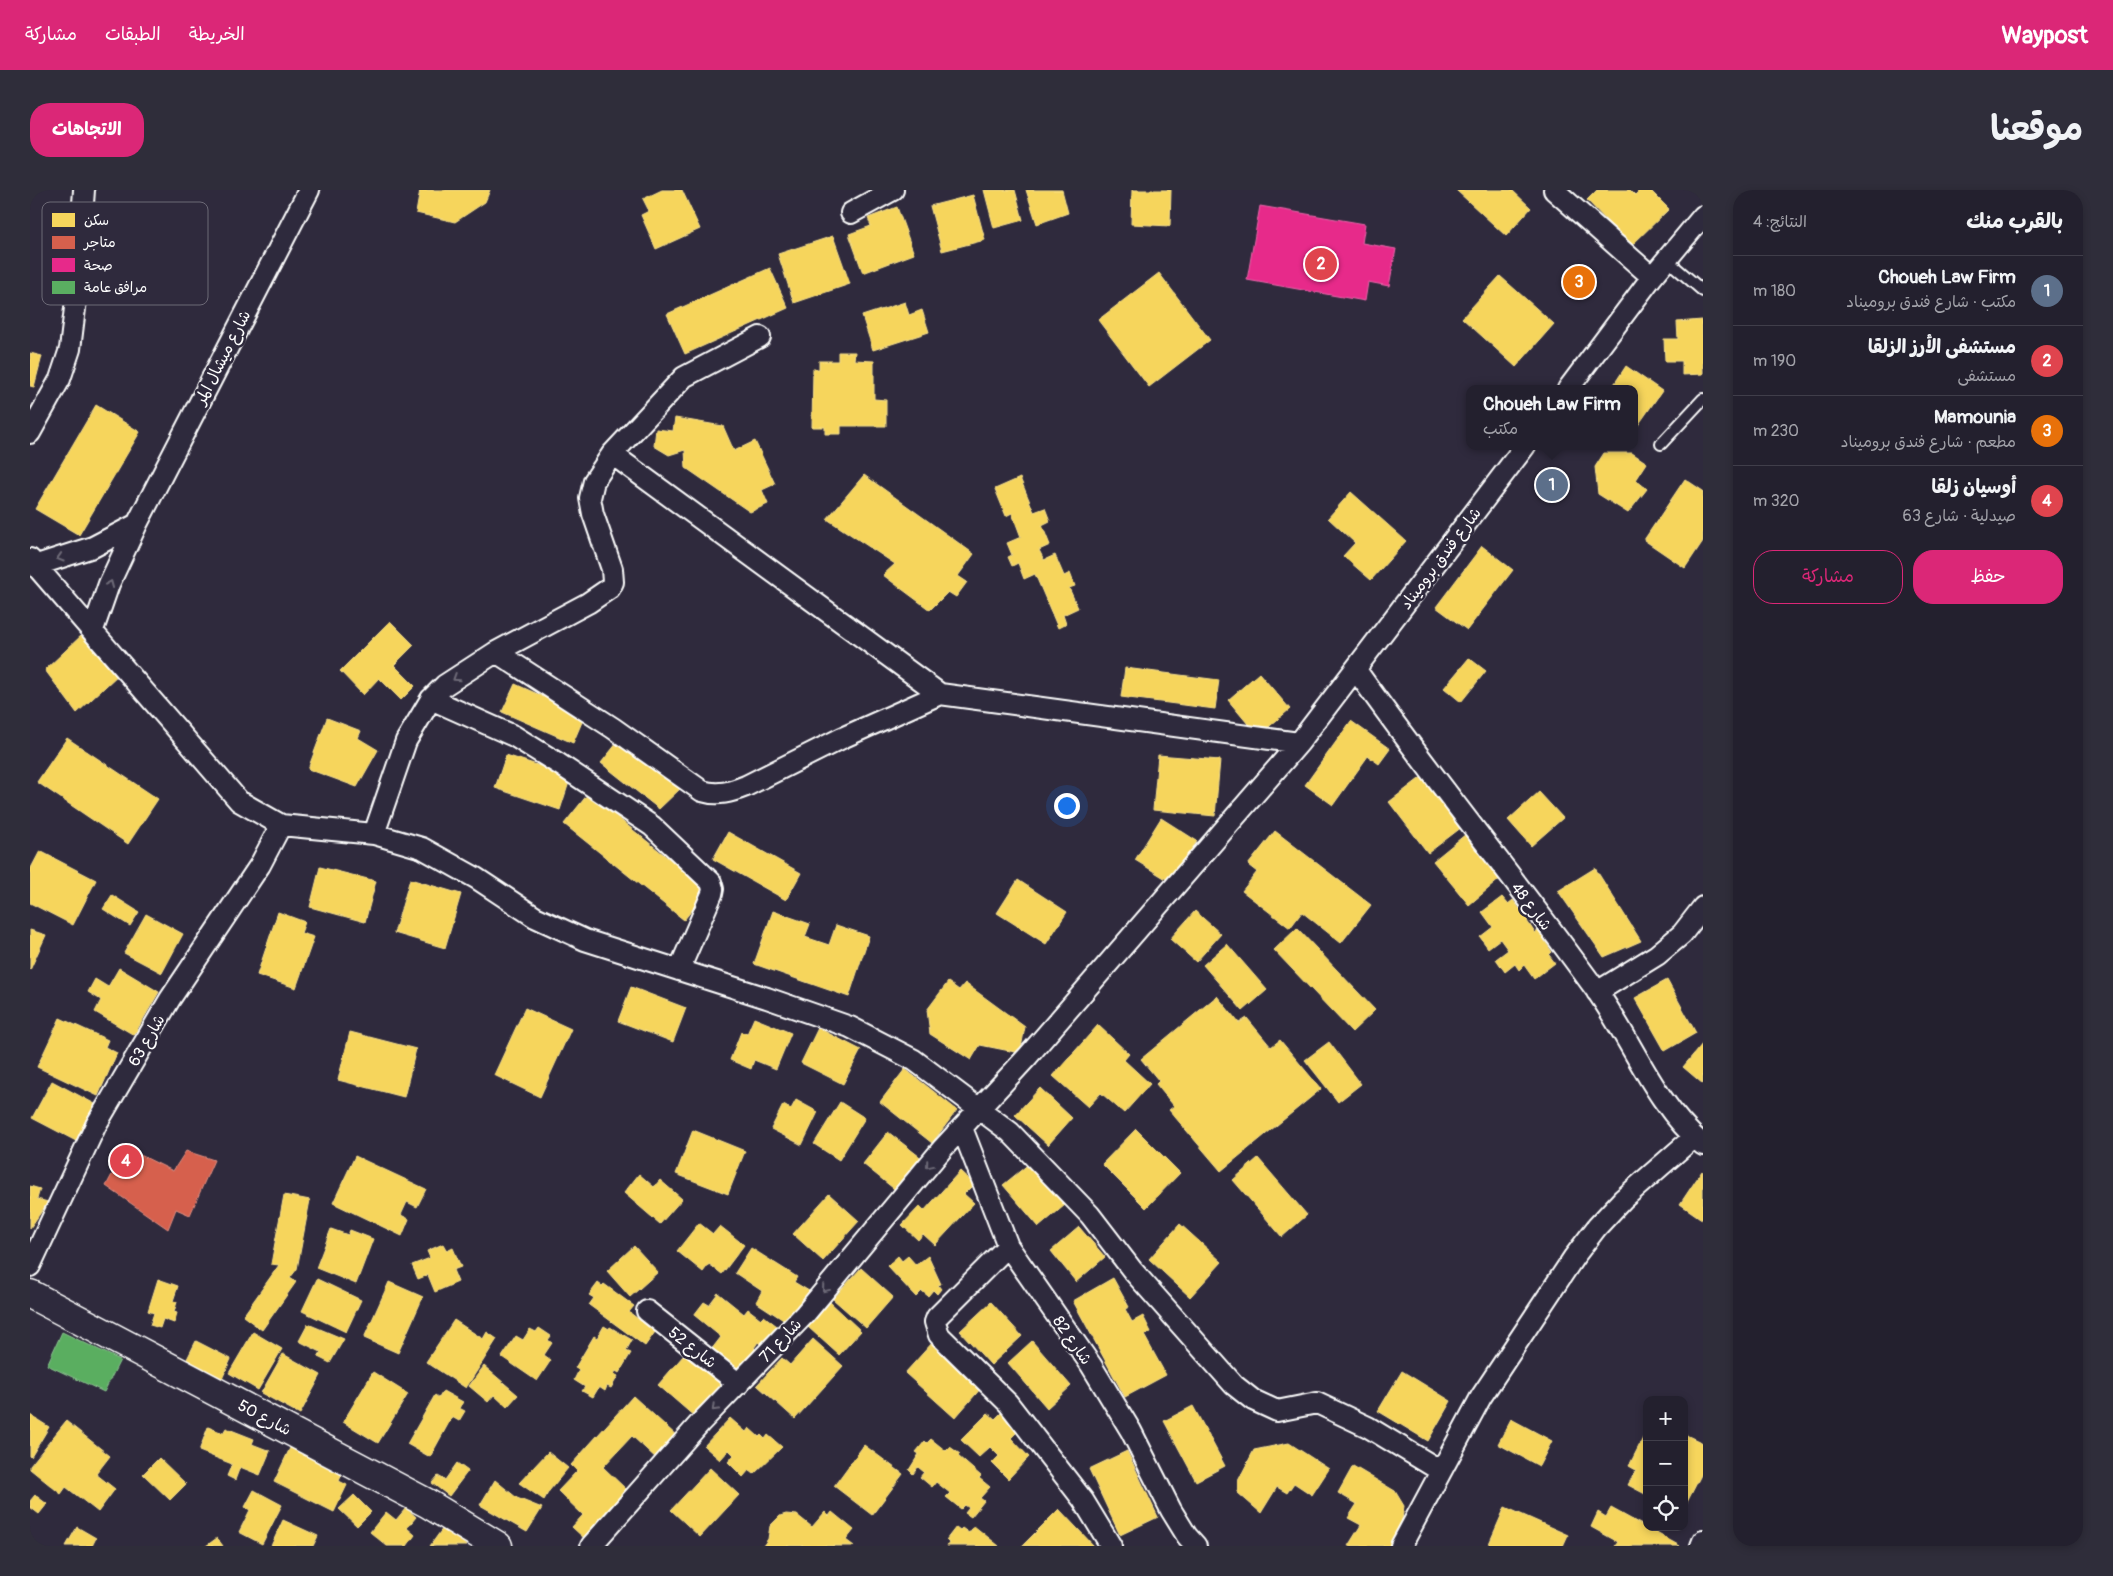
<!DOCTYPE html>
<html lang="ar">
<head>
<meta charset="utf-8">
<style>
  :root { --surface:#23202e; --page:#2f2d3a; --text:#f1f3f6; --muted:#a3a3aa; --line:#403e4a; --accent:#db2777 }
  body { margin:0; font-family:Pangolin,"Playpen Sans Arabic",sans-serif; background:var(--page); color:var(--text); direction:rtl }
  .controls { position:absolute; right:15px; bottom:15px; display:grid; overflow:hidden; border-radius:10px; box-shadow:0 2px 8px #0003 }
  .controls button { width:45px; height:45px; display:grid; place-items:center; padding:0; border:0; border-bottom:1px solid var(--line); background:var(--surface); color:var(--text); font:25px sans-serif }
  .you { position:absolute; left:1036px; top:615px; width:18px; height:18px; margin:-12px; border:4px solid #fff; border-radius:50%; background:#1a73e8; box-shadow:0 0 0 8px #1a73e833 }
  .badge { display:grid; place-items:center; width:32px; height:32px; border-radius:50%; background:var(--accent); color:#fff; font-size:16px; font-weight:700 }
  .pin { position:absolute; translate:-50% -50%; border:2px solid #fff; box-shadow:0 1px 5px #0006 }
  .popup { position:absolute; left:1436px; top:195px; width:172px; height:65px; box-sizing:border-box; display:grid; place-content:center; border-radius:10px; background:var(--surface); filter:drop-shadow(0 1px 4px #0005); font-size:16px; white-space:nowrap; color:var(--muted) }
  .popup b { font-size:19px; color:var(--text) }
  .popup::after { content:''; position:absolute; left:50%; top:100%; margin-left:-10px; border:10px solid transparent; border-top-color:var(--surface) }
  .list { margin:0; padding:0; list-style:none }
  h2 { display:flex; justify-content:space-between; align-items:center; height:65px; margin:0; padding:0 20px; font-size:21px }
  h2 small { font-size:16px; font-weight:400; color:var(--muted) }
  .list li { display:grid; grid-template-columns:32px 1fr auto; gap:15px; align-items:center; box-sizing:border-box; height:70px; padding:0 20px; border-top:1px solid var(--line) }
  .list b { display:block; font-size:19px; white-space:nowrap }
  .list p { margin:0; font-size:16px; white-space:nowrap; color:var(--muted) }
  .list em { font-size:16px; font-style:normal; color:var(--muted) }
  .actions { display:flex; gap:10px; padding:15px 20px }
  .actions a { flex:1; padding:11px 0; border:1px solid var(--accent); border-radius:20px; text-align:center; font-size:18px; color:var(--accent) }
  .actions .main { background:var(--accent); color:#fff }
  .icon { flex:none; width:28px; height:28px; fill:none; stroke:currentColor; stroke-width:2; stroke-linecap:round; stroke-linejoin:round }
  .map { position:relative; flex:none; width:1673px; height:1356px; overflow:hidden; direction:ltr; border-radius:20px }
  header { display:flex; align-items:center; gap:30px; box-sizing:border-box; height:70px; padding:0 25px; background:var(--accent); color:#fff }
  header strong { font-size:24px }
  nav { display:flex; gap:28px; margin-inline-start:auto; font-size:18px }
  .intro { display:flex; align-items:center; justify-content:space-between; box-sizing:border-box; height:120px; padding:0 30px }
  h1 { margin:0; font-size:35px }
  .button { padding:12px 22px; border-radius:20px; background:var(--accent); color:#fff; font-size:18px; font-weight:700 }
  main { display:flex; gap:30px; padding:0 30px }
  aside { flex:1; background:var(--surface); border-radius:20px; box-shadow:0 2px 8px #0003 }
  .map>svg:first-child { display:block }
  .homes { fill:#f6d55c; stroke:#f9e28d }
  .shops { fill:#d6604d; stroke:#e29082 }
  .health { fill:#e7298a; stroke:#ee69ad }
  .public { fill:#5aae61; stroke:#8cc690 }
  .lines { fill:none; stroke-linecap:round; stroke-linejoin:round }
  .lane-casing { stroke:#fff; stroke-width:14 }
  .street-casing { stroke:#fff; stroke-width:24 }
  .secondary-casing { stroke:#fff; stroke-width:31 }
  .lane { stroke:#2f2a3d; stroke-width:10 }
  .street { stroke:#2f2a3d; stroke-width:20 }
  .secondary { stroke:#2f2a3d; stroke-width:28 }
  .oneway { stroke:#6d6a77 }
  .labels { text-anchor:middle; stroke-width:5; stroke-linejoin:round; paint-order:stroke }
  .street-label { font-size:16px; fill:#fff; stroke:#2f2a3d }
  .key { fill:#2f2a3d; stroke:#6d6a77; stroke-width:1 }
  .key-label { font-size:14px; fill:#fff }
</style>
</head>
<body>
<header>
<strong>Waypost</strong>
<nav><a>الخريطة</a><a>الطبقات</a><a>مشاركة</a></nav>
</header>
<div class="intro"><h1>موقعنا</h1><a class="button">الاتجاهات</a></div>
<main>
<aside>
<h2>بالقرب منك<small>النتائج: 4</small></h2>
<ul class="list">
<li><span class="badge" style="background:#5c6f8a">1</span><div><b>Choueh Law Firm</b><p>مكتب · شارع فندق بروميناد</p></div><em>180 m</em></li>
<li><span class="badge" style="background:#e0444e">2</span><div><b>مستشفى الأرز الزلقا</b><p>مستشفى</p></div><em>190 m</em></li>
<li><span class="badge" style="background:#e8710a">3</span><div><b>Mamounia</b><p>مطعم · شارع فندق بروميناد</p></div><em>230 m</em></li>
<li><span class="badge" style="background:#e0444e">4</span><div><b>أوسيان زلقا</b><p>صيدلية · شارع 63</p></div><em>320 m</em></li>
</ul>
<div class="actions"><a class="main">حفظ</a><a>مشاركة</a></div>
</aside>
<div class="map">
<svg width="1673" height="1356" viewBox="0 0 1673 1356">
  <rect width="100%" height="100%" fill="#2f2a3d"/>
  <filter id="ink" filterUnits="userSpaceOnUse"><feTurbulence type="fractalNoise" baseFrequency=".02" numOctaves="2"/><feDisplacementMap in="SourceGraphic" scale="10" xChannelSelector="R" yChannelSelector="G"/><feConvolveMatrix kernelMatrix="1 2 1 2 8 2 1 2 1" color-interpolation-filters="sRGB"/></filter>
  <g filter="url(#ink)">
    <!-- homes -->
    <path class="homes" d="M390,0h70l-5,12 -30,20 -39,-9z
      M632,0h20l18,39 -44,20 -15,-34 8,-4 -6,-12z
      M954,0h31l8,30 -29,8z
      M996,0h36l6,23 -31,11z
      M1102,0h39l-1,36 -39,-2z
      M1426,0h56l19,18 -25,28z
      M1567,0h33l5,5 5,-5h10l19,19 -38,37 -44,-46z
      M943,5l12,45 -43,11 -12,-45z
      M867,17l17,47 -51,19 -14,-39 22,-8 -3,-8z
      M803,46l17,48 -56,19 -16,-49z
      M143,53l17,31 -20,11 -17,-32z
      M740,78l18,40 -103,46 -18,-40z
      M1129,83l51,67 -61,47 -51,-67z
      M1470,86l54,48 -38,43 -54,-49z
      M875,112l4,13 13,-5 7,22 -56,18 -11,-34z
      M1672,130l1,54 -21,1v-14h-17l-1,-22h14l-1,-17z
      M808,162h17l-1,8 20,1v38l12,1v26h-45v8h-16v-7h-13l1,-58h6v-8h19z
      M0,163l12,3 -8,31 -4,-1z
      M1596,176l36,25 -28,40v-42h-23z
      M66,215l44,27 -61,103 -44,-26z
      M645,228l48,8 11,25 21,-10 20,43 -13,6 6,14 -18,8 -64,-44 -1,-18 -16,5 -15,-9 2,-17 17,2z
      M1574,263h28l15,10 -11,17 11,9 -19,24 -30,-19 -3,-27z
      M834,285l110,79 -16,22 9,6 -11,15 -8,-5 -18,18 -47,-35 12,-11 -68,-45z
      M990,288l14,34 11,-4 5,13 -8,4 8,20 -11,5 5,10 11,-5 9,21 6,-3 5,13 -6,2 9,20 -15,7 3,9 -8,4 -23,-54 -11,5 -6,-16 -6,3 -4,-9 4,-2 -5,-12 14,-6 -9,-24 -6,3 -11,-27z
      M1655,289l18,12v50l-18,27 -41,-28z
      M1321,302l55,49 -35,39 -28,-24 12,-13 -27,-25z
      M1452,356l31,24 -46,60 -31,-23z
      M360,431l24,24 -20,20 21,21 -14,14 -22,-22 -16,17 -23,-24z
      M53,444l37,39 -43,40 -32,-43z
      M1439,468l17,13 -25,31 -17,-14z
      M1095,478l94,12 -4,29 -94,-12z
      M1229,483l31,36 -32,27 -30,-36z
      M485,494l70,31 -12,28 -71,-31z
      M297,528l34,13 -3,7 20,12 -21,37 -49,-18z
      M1321,531l39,28 -11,15 -11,-8 -35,49 -28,-20z
      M37,548l91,61 -30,45 -91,-62z
      M587,553l64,45 -22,21 -58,-46z
      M476,565l65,21 -11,34 -65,-22z
      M1128,565l62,5 -5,56 -62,-6z
      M1393,586l39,51 -34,26 -39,-51z
      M1509,602l24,26 -32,28 -23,-26z
      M558,604l120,96 -24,30 -120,-96z
      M1131,628l36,23 -26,41 -36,-22z
      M1245,641l96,74 -30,38 -39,-31 -12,16 -48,-37 15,-19 -9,-7z
      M698,642l73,41 -15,27 -73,-41z
      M1436,644l35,44 -32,27 -36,-44z
      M10,661l56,29 -23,45 -43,-22v-33z
      M290,677l56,14 -11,41 -55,-15z
      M1565,678l46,73 -37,16 -46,-66z
      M380,689l51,15 -16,54 -51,-15z
      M988,690l49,32 -21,32 -49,-31z
      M82,705l27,17 -9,14 -27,-17z
      M1472,707l6,7 5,-4 7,9 3,-2 8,11 -4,3 8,12 6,-4 6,9 -3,2 8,12 -3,3 6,8 -21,16 -10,-14 -5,5 -4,-6 -10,8 -9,-13 12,-9 -8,-11 -12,9 -8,-11 13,-10 -11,-15z
      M743,721l37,13 -5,13 24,8 7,-20 33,11 -20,61 -95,-33z
      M1165,721l26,23 -25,28 -26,-23z
      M248,722l27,10 -4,11 13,4 -18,51 -39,-13z
      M116,724l37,20 -21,39 -38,-20z
      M1267,738l78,82 -23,22 -78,-82z
      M0,740l16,5 -16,35z
      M1197,754l40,46 -24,21 -40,-46z
      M89,778l40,24 -25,43 -39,-23 6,-12 -13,-8 7,-13 13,8z
      M1637,790l29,53 -31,18 -30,-53z
      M918,792l11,8 6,-7 60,44 -5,26 -40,-8 -9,15 -41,-26 -3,-24z
      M601,797l55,21 -13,34 -55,-21z
      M1187,806l22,27 8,-5 24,29 9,-7 41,49 -100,82 -52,-61 5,-4 -18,-22 3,-3 -18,-22z
      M495,818l46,21 -31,68 -46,-22z
      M30,828l48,22 -3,7 12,6 -19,43 -61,-29z
      M724,828l37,15 -15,36 -22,-9 -3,9 -21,-9 11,-28 6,2z
      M1068,835l31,29 -5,6 26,24 -26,29 -23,-20 -13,14 -35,-31z
      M788,838l43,22 -18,34 -42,-21z
      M320,842l66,17 -12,48 -66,-17z
      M1299,852l32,42 -23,18 -33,-42z
      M1673,853v41l-20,-17z
      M875,879l52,41 -25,33 -52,-41z
      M22,891l43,23 -19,37 -44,-23z
      M1010,898l32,30 -24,27 -33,-30z
      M766,910l22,12 -16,33 -31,-16 12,-24 8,4z
      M810,912l25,16 -26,42 -25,-16z
      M1106,939l44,44 -34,35 -44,-44z
      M663,940l52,21 -17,43 -52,-20z
      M858,942l36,28 -26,32 -35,-28z
      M325,966l71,33 -9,18 -10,-5 -6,13 8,4 -7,17 -69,-33z
      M1228,968l49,57 -25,22 -49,-57z
      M1000,973l35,42 -26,22 -36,-42z
      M930,981l14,13 -10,10 10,9 -39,42 -12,-11 -5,6 -16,-15 18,-19 4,5z
      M1672,981l1,1v48l-23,-16z
      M609,984l15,13 6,-7 22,19 -22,25 -36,-31z
      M0,996l10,3 -3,10 11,3 -18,26z
      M799,1004l30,27 -36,40 -30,-27z
      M254,1005l26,5 -13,69 -7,9 6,4 -34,48 -19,-14 36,-51 -8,-1z
      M669,1033l14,11 7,-8 24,19 -22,29 -13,-10 -6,8 -26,-21z
      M1150,1034l42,38 -32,35 -41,-38z
      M1049,1037l26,30 -29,25 -25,-31z
      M301,1039l17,6 2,-5 23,9 -17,45 -40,-16z
      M413,1054l4,7 6,-3 8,19 -8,3 5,12 -23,10 -7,-17 -10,4 -6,-14 18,-7 -3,-7z
      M604,1056l24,26 -28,25 -23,-26z
      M721,1058l46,29 -3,5 15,9 -21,32 -32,-21 6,-11 -27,-18z
      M868,1066l4,5 6,-5 8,9 12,-9 13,28 -3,1 3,4 -4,5 -4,-4 -5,6 -6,-5 -6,6 -29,-31z
      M831,1078l32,29 -27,31 -33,-29z
      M1083,1088l16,29 -4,2 7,13 11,-6 8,16 -7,3 22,40 -41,22 -52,-96z
      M128,1089l20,7 -5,15 4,1 -3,10 3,1 -3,10 -11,-4 -3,9 -10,-3 4,-12 -6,-2z
      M287,1089l44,21 -15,32 -44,-21z
      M359,1092l34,15 -25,56 -34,-15z
      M568,1093l4,3 2,-2 30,22 -5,6 26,20 -10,14 -56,-41 5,-7 -5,-3z
      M688,1103l26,21 4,-5 13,10 3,-3 13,10 -16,19 -3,-3 -4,6 2,2 -18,22 -27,-22 10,-13 -27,-22 10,-13 5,3z
      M800,1112l31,29 -22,24 -31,-28z
      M961,1112l31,34 -31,29 -31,-34z
      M424,1130l29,19 4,-7 10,7 -31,49 -40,-26z
      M278,1134l36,15 -14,24 -12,-6 3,-5 -22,-11z
      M574,1136l5,3 1,-2 22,13 -6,11 5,2 -12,20 -3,-2 -2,3 4,2 -7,12 -4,-2 -2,5 -6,-4 -6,10 -11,-6 3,-4 -11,-7 5,-10 -4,-2 19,-32 3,2z
      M509,1138l12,8 -3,4 4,3 -8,12 7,5 -14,21 -35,-24 14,-21 7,4 7,-11 6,3z
      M223,1142l29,17 -24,41 -29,-17z
      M783,1149l30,27 -48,53 -38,-34 25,-27 8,7z
      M166,1151l35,18 -9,20 -36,-18z
      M1002,1151l39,45 -24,22 -39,-45z
      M903,1152l49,45 -27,31 -50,-45z
      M660,1158l37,33 -32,36 -37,-32z
      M253,1164l38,21 -21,39 -39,-21z
      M454,1176l34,29 -11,12 -13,-12 -6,7 -19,-16z
      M1372,1181l49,30 -23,40 -50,-30z
      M343,1182l35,22 -30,49 -35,-21z
      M413,1201l20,11 -4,6 6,3 -6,10 -7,-4 -22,40 -23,-13 28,-49 4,3z
      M603,1206l45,41 -20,23 -26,-24 -29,31 25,24 -43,48 -13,-12 11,-12 -25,-24 19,-20 -6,-6z
      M1163,1216l32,60 -29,15 -32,-60z
      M958,1223l7,6 6,-6 17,18 -7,7 18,19 -21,22 -16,-16 7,-7 -9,-9 -11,10 -18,-17z
      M0,1225l19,12 -18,30 -1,-1z
      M700,1228l16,14 3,-4 10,9 2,-2 4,4 3,-4 14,12 -28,27 -5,-4 -6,7 -15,-15 6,-7 -5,-5 -9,10 -16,-14z
      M1481,1229l41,22 -13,25 -41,-22z
      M36,1231l44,35 -14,18 19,15 -17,23 -32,-25 -5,7 -31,-25v-3z
      M178,1237l15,6 3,-5 28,11 -2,5 18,7 -10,24 -20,-8 -5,13 -8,-4 5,-12 -33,-13z
      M1616,1242h1v63l-19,-10 8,-15 -7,-4z
      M1654,1244l19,9v28l-19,37z
      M901,1249l15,12 4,-4 10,7 -2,2 23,20 -2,2 11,9 -10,11 4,3 -13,16 -6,-4 4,-5 -4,-3 -4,4 -15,-12 4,-4 -14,-11 -4,5 -12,-10 4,-5 -6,-5 -5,7 -4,-4 10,-16 -3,-2 9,-11 2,2z
      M1259,1253l40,26 -17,26 -18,-12 -7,10 -10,-6 -16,26 -23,-20v-12l16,-31z
      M834,1255l39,29 -31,41 -38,-29z
      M260,1258l52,26 -3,7 8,4 -13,27 -60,-30z
      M1097,1261l31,66 -38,18 -31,-66z
      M518,1262l20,16 -19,23 -5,9 -25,-17z
      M129,1268l27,26 -16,16 -27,-26z
      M427,1273l11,8 -19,25 -17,-13 6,-7 7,4z
      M1323,1276l42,25 9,15 -3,20 -12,20h-41l13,-21 -13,-7 9,-14 -19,-11z
      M680,1278l29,27 -39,42 -29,-27z
      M465,1290l22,18 25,10 -15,24 -47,-27z
      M224,1300l28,15 -20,39 -23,-12 11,-22 -5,-3z
      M5,1305l12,9 -8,10 -9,-7v-6z
      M324,1305l17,17 -14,14 -18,-17z
      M1475,1317l63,28 -5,11h-75z
      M376,1318l10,9 -9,11 8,7 -8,11h-20l-17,-14 16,-20 10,8z
      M1581,1318l69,38h-65l3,-4 -27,-15 7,-15 8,5z
      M1029,1319l35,37h-72z
      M795,1322l4,4 3,-4 22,18 -8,10 8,6h-91l5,-7 2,-13 10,-10 6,-2 11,1 15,12z
      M253,1330l35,16 -5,10h-42z
      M944,1336l25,20h-52l2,-3 -3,-3 10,-13 4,3 2,-2 7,5z
      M47,1337l19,11 -4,8h-26z
      M413,1338l24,18h-37z
      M187,1348l6,8h-17z"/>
    <!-- shops -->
    <path class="shops" d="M96,958l47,23 13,-20 28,9 -24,55 -14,-6 -8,20 -62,-43z"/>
    <!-- health -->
    <path class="health" d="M1230,16l105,18 -3,19 34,6 -7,37 -21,-4 -3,19 -118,-21z"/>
    <!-- public -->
    <path class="public" d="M32,1142l58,28 -16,32 -57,-27z"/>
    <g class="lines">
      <defs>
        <path id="lane" d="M1637,70l36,31
          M1631,254l42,-45"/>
        <path id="street" d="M1524,0l98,87
          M821,23l42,-23
          M1538,199l84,-112 51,-61
          M0,243l30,-54 10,-30 6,-49 8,-110
          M582,264l328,240
          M0,369l209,242 42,24 93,9 48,14 54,30 59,39 50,23 182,58 83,29 64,33 96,72 80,83 43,56 101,114 19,15 24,11 40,-8 51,24 73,44
          M7,375l56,-18 44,-23
          M63,440l16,-46 28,-60 172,-334
          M466,462l117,76 89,63c16,5 29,1 44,-5l96,-48 98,-44 359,49
          M1326,480c77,109 162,212 240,320 37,52 58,113 107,155
          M401,509l83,37 45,28 93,62 59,56 2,7 -1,5 -33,76
          M344,644l32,-93 25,-42 14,-14 51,-33 92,-49 22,-15 3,-6 -1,-13 -19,-55 -3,-16 4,-17 18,-27 72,-77 76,-40
          M1567,802l60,-37 25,-21 21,-27
          M932,938l46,118 83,119 40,66 40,79 16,26 9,10
          M978,1056l-71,71 -2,5 4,13 69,68 75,97 28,46
          M0,1076l66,-141 74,-126 90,-134 21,-40
          M617,1121l92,73
          M561,1356l109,-123 105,-109 138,-166 85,-92 271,-313 226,-297
          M1371,1356l80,-149 93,-140 23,-30 26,-28 71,-62
          M1671,1356l2,-5"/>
        <path id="secondary" d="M0,1104l397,209 71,43"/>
      </defs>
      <!-- lane casing -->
      <use href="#lane" class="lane-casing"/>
      <!-- street casing -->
      <use href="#street" class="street-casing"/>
      <!-- secondary casing -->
      <use href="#secondary" class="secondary-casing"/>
      <!-- lane -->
      <use href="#lane" class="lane"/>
      <!-- street -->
      <use href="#street" class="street"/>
      <!-- secondary -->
      <use href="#secondary" class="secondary"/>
    </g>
    <!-- one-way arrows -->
    <defs><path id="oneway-chevron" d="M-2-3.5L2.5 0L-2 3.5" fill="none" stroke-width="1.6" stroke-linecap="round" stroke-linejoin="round" transform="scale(1.25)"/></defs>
    <g class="oneway">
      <use href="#oneway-chevron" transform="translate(30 368) rotate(163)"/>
      <use href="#oneway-chevron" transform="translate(80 394) rotate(-67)"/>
      <use href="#oneway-chevron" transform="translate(426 488) rotate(147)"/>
      <use href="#oneway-chevron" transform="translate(899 975) rotate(130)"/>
      <use href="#oneway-chevron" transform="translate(795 1099) rotate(130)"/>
      <use href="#oneway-chevron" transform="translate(685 1218) rotate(135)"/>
    </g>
  </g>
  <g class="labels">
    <!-- street labels -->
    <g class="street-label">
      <text transform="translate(192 167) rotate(-63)" y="6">شارع ميشال المر</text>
      <text transform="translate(1410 368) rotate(-53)" y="6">شارع فندق بروميناد</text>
      <text transform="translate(1502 716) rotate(53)" y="6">شارع 48</text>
      <text transform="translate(116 850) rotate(-60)" y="6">شارع 63</text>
      <text transform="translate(750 1150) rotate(-47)" y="6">شارع 71</text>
      <text transform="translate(1043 1150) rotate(55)" y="6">شارع 82</text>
      <text transform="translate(663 1157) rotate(38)" y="6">شارع 52</text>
      <text transform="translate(235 1227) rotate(28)" y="6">شارع 50</text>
    </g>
  </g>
  <!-- legend -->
  <rect x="12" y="12" width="166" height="103" rx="8" class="key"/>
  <rect x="22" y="23" width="23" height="14" fill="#f6d55c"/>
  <rect x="22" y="46" width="23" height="13" fill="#d6604d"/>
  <rect x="22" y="68" width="23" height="14" fill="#e7298a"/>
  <rect x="22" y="91" width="23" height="13" fill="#5aae61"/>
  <g class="key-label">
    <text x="54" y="35">سكن</text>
    <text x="54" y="57">متاجر</text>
    <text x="54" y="80">صحة</text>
    <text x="54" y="102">مرافق عامة</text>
  </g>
</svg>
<div class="controls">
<button>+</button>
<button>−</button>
<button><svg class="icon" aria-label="locate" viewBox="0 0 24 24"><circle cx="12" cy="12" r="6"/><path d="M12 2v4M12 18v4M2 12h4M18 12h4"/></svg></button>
</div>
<div class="you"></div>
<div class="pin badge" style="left:1522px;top:295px;background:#5c6f8a">1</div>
<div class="popup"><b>Choueh Law Firm</b>مكتب</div>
<div class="pin badge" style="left:1291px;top:74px;background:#e0444e">2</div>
<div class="pin badge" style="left:1549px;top:92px;background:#e8710a">3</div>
<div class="pin badge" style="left:96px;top:971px;background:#e0444e">4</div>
</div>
</main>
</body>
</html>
